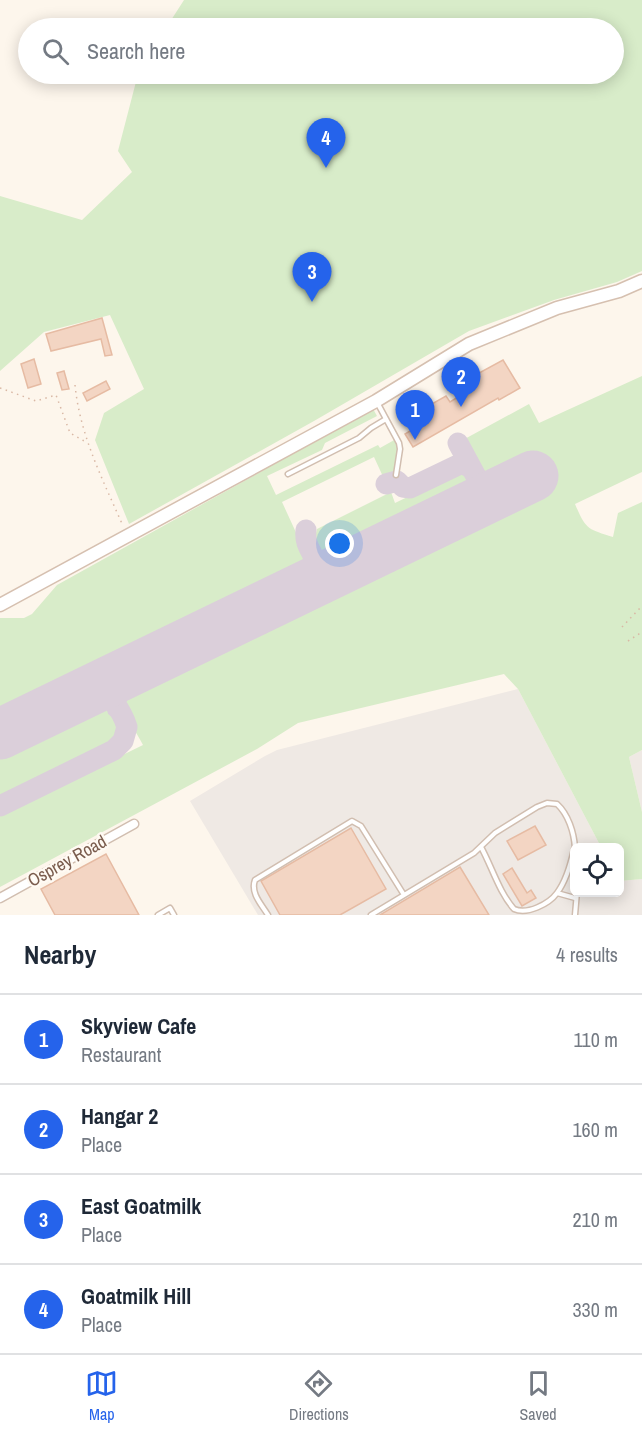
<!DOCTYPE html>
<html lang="en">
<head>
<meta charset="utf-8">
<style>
  :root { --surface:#fff; --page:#f6f6f7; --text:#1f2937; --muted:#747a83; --line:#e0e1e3; --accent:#2563eb }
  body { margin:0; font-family:"Archivo Narrow",sans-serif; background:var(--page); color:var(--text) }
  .controls { position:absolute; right:18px; bottom:18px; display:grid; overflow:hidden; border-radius:9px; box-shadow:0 3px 15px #0003 }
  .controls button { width:54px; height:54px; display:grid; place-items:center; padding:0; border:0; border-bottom:2px solid var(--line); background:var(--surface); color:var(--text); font:30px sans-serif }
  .you { position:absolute; left:340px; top:544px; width:21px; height:21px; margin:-15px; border:4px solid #fff; border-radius:50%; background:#1a73e8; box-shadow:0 0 0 9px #1a73e833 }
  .badge { display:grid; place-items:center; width:39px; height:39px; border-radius:50%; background:var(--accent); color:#fff; font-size:20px; font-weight:700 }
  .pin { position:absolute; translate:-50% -50px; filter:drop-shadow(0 2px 3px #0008) }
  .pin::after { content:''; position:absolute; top:32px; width:21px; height:18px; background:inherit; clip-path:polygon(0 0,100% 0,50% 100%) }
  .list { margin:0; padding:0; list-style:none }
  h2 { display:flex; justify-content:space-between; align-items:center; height:78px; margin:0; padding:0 24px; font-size:26px }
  h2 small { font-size:20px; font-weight:400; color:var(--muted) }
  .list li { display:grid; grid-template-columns:39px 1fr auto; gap:18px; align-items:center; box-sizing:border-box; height:90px; padding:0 24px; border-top:2px solid var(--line) }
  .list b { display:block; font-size:22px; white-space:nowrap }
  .list p { margin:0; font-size:20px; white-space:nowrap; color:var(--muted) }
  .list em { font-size:20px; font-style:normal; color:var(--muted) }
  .icon { flex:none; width:33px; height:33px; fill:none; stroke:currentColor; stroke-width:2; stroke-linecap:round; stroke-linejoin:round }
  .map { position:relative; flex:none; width:642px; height:915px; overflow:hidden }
  .search { position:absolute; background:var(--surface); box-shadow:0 3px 15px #0003; left:18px; right:18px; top:18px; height:66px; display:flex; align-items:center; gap:15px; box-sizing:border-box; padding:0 21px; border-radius:33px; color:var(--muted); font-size:22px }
  .sheet { height:438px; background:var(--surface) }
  nav { display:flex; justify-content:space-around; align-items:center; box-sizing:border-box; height:84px; border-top:2px solid var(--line); background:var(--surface); font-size:16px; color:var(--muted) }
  nav a { display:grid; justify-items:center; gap:3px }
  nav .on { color:var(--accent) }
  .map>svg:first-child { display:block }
  .industrial { fill:#efe9e4 }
  .green { fill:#d8ecc9 }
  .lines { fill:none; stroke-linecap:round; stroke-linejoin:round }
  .taxiway { stroke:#dbcfda; stroke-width:21 }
  .runway { stroke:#dbcfda; stroke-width:51 }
  .building { fill:#f3d5c3; stroke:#e6bba3; stroke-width:1.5 }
  .lane-casing { stroke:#d1beb0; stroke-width:7 }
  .street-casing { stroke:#d1beb0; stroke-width:11 }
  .secondary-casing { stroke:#d6c0b0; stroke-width:15 }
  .path { stroke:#d9b8a5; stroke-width:1.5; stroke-dasharray:1.5 4.5; stroke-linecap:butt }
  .lane { stroke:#fff; stroke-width:4 }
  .street { stroke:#fff; stroke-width:8 }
  .secondary { stroke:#fff; stroke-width:12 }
  .labels { text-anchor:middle; stroke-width:4.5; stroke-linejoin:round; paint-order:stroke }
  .street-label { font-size:18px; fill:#7a5c4d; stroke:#fffaf3 }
</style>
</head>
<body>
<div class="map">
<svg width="642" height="915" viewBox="0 0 642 915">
  <rect width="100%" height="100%" fill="#fdf6ec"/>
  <!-- industrial -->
  <path class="industrial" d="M518,689l83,158 -27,1v44h46v-11l22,-2v36h-384l-68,-114 75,-45 12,-6z
    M642,750v62l-13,-55z"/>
  <!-- green -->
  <path class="green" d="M184,0h458v271l-25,11 -63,18 -85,31 -155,90 -185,103 -34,-84 9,-27 40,-24 -34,-74 -66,17 -44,39v-175l82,24 50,-48 -14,-21 20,-77h476v-46h-448z
    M642,376v96l-67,32c11,26 13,25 38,33l5,-24 24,-11v248l-13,7 13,55v67l-22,2v-33l-19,-1 -83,-158 -14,-15 -206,49 -41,26 -257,138v-72l143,-70c-9,-19 -29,-38 -15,-59l377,-183 6,4 30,-14 -11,-24c-15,6 -33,21 -48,10l-21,-38 68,-37 10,19z
    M372,407l5,9 -52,27 -3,7 -55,26 9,19 102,-50 2,3 16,-9 2,13 -5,25 -8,4 -11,-24 -92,45 28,61 -4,15 -306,148v-108h24l8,-4 25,-29 207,-115 -1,-3z
    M461,471l8,2c6,9 5,17 -2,25l-127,62 -6,3 -13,-5 -7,-17 3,-12 74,-37 4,11z
    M96,702c3,1 7,1 10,2 11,5 18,28 13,39l-119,60v-53z"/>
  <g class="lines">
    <!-- taxiway -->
    <path class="taxiway" d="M458,443l20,37 2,9 -4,11 -10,7
      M478,480c7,9 16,12 27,9
      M386,484l11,-3 6,6 7,1 50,-24 6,1 6,4
      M316,559l11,7 17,1
      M305,586c24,-32 -2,-29 1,-56
      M117,708c-2,-12 -3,-25 6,-34
      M0,806l114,-56 9,-9 4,-14c-5,-16 -17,-35 -35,-38"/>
    <!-- runway -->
    <path class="runway" d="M0,734l533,-258"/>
  </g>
  <!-- building -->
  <path class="building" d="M102,318l10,37 -7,1 -4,-17 -50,12 -5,-17z
    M34,359l7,25 -13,4 -7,-24z
    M503,360l17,28 -21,12 -1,-2 -85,49 -8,-13 15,-9 -6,-11 32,-18 4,6 13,-8 -6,-9z
    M64,371l5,18 -7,1 -5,-17z
    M106,381l4,8 -23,12 -4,-8z
    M535,826l11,19 -28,15 -11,-19z
    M351,828l35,61 -46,26h-60l-19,-34z
    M106,854l33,61h-84l-14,-26z
    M460,867l29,48h-109z
    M512,868l15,25 4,-3 5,8 -14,8 -19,-32z"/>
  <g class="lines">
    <defs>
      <path id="lane" d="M378,404l21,39 1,6 -4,26
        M288,474l71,-36 12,-10 15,-9
        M481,847c11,20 18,45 33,62 13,6 35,-5 43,-16 9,-12 14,-30 17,-44
        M557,893l18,5
        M158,915l12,-7 4,7
        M268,915c-6,-10 -18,-22 -13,-35l97,-59 9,5 43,69
        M371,915l103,-62 21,-20 42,-26 10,-4 10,1c11,10 17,28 18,44
        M575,915l2,-23"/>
      <path id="street" d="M0,898l134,-74"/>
      <path id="secondary" d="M0,605l376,-204 93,-57 88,-36 62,-17 23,-10"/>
    </defs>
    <!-- lane casing -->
    <use href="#lane" class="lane-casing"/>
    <!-- street casing -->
    <use href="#street" class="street-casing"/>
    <!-- secondary casing -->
    <use href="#secondary" class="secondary-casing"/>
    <!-- path -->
    <path class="path" d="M75,385c5,51 28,95 48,141
      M0,388l36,13 20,-6 14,38 16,9
      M622,627l20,-21
      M628,641l14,-9"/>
    <!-- lane -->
    <use href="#lane" class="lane"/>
    <!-- street -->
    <use href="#street" class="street"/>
    <!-- secondary -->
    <use href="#secondary" class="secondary"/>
  </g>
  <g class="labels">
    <!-- street labels -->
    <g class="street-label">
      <text transform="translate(67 861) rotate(-29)" y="6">Osprey Road</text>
    </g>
  </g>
</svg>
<div class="controls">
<button><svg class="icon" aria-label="locate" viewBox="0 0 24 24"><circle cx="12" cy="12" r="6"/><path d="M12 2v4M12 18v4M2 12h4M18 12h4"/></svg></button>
</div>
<div class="you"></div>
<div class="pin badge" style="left:415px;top:440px">1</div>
<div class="pin badge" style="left:461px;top:407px">2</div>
<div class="pin badge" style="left:312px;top:302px">3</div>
<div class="pin badge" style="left:326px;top:168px">4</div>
<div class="search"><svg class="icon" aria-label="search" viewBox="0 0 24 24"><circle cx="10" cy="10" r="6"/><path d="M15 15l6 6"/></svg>Search here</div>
</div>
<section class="sheet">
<h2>Nearby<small>4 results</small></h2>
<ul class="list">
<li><span class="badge">1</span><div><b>Skyview Cafe</b><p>Restaurant</p></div><em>110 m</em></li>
<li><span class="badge">2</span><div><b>Hangar 2</b><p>Place</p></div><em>160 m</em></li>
<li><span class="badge">3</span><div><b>East Goatmilk</b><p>Place</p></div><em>210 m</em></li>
<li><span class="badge">4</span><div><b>Goatmilk Hill</b><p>Place</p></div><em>330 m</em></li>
</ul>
</section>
<nav>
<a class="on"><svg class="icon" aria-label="map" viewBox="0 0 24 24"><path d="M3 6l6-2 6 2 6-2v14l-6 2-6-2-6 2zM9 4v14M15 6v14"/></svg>Map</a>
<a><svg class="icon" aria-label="directions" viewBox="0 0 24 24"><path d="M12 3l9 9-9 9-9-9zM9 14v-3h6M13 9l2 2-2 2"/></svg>Directions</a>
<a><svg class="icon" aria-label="saved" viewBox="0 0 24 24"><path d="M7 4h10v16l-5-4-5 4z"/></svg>Saved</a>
</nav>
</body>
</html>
